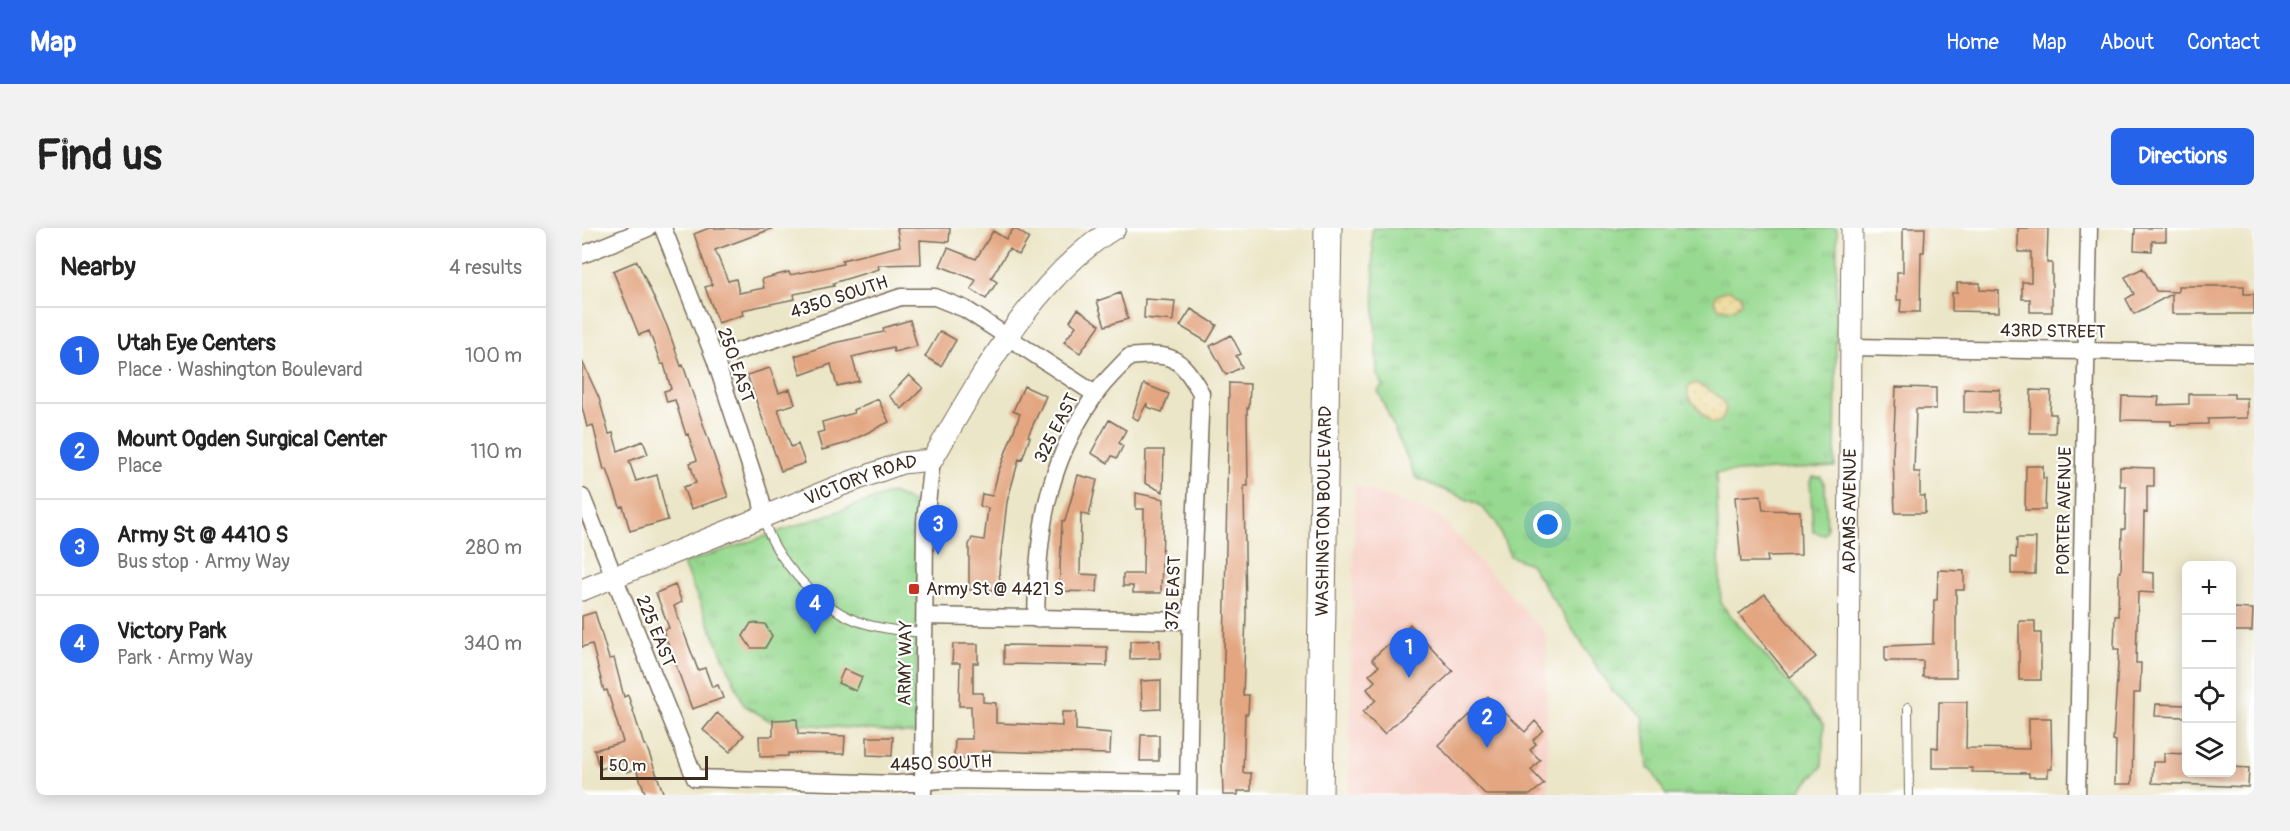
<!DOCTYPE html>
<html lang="en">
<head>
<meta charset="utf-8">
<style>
  :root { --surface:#fff; --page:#f2f2f2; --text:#222; --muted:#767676; --line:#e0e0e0; --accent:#2563eb }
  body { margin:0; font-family:Pangolin,sans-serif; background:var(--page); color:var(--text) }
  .controls { position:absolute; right:18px; bottom:18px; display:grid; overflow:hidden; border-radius:9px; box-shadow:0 3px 15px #0003 }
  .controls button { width:54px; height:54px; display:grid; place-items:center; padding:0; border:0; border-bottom:2px solid var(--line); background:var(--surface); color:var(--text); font:30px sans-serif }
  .scale { position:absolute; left:18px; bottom:15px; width:108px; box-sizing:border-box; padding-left:6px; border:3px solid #3b2a1e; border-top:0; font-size:16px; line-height:21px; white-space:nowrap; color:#3b2a1e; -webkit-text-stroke:4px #fff; paint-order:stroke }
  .you { position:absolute; left:966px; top:297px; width:21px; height:21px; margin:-15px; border:4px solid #fff; border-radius:50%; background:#1a73e8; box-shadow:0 0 0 9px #1a73e833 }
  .badge { display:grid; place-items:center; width:39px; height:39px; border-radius:50%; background:var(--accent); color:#fff; font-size:20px; font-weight:700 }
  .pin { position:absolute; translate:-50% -50px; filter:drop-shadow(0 2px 3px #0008) }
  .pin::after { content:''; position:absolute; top:32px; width:21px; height:18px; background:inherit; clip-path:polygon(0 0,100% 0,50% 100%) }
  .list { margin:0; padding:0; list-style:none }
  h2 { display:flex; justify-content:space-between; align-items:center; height:78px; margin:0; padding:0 24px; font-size:26px }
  h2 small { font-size:20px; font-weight:400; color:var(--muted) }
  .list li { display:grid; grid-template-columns:39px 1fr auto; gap:18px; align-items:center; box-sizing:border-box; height:96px; padding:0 24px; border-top:2px solid var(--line) }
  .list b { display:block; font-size:22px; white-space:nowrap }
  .list p { margin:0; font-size:20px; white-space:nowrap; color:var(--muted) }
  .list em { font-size:20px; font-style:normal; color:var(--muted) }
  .icon { flex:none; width:33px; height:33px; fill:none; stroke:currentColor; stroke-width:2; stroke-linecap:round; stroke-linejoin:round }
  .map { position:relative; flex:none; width:1672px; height:567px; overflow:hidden; border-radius:9px }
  header { display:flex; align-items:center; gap:36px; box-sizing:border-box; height:84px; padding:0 30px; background:var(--accent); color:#fff }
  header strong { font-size:28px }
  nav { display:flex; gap:33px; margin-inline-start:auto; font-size:21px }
  .intro { display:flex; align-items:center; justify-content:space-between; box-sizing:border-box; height:144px; padding:0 36px }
  h1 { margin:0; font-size:42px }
  .button { padding:15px 27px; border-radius:9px; background:var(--accent); color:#fff; font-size:21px; font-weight:700 }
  main { display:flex; gap:36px; padding:0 36px }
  aside { flex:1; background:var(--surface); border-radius:9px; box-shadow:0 3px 15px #0003 }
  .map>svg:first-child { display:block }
  .built { fill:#f7d1c8 }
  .grass { fill:url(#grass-tufts); stroke:#698257; stroke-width:1.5 }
  .sand { fill:url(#sand-dots); stroke:#94825e; stroke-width:1.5 }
  .building { fill:#e3a681 }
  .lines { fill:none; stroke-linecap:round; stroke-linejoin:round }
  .service-casing { stroke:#796c5a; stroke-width:10 }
  .minor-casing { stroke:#796c5a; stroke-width:19 }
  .tertiary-casing { stroke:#796c5a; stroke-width:23 }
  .primary-casing { stroke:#796c5a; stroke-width:29 }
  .service { stroke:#fff; stroke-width:8 }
  .minor { stroke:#fff; stroke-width:16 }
  .tertiary { stroke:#fff; stroke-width:21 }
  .primary { stroke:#fff; stroke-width:27 }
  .poi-dot { fill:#c8321e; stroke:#fff; stroke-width:2 }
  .labels { text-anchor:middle; stroke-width:4.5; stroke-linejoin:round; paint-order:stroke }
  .street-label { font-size:18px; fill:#3b2a1e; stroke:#fff }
  .poi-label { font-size:18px; fill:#3b2a1e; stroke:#fff; text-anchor:start }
</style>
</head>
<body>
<header>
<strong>Map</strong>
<nav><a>Home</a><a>Map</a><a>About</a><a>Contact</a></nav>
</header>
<div class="intro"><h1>Find us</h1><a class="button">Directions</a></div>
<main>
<aside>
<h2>Nearby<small>4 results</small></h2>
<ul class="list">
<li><span class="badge">1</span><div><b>Utah Eye Centers</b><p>Place · Washington Boulevard</p></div><em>100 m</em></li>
<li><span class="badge">2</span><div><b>Mount Ogden Surgical Center</b><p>Place</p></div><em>110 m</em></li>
<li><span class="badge">3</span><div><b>Army St @ 4410 S</b><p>Bus stop · Army Way</p></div><em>280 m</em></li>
<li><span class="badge">4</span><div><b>Victory Park</b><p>Park · Army Way</p></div><em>340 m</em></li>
</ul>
</aside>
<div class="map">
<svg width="1672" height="567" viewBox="0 0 1672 567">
  <defs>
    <pattern id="grass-tufts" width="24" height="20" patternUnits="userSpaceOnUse" patternTransform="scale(1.5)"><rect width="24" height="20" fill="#97d990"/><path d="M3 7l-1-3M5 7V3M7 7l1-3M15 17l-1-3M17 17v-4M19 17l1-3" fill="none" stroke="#83ba7c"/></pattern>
    <pattern id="sand-dots" width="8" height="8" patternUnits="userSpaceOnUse" patternTransform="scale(1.5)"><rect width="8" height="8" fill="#eeda9e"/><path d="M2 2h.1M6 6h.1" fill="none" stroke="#cdbb88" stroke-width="1.8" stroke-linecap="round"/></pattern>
  </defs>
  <rect width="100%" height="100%" fill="#fff"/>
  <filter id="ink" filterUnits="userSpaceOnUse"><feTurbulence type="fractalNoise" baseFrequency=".0167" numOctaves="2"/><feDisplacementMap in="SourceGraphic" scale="12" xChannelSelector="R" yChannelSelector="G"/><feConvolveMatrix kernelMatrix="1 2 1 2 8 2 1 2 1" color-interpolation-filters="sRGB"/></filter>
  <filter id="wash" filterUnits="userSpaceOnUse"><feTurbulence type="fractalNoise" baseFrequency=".008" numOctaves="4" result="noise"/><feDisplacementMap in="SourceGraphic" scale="24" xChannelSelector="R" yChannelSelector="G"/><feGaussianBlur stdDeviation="1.35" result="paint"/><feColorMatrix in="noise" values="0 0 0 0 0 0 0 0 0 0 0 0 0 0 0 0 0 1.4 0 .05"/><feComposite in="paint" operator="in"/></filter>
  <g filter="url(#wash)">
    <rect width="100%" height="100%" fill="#ece6c8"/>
    <!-- built -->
    <path class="built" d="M773,257l84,31 107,118 2,161h-199z"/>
    <!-- grass -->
    <path class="grass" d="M790,0h465l-2,239 -119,6 5,131 103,120 -2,43 -27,28h-129l-15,-27h-3l-5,-51 -29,-24 -84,-129 -20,-8 -14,-34 -18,-18 -62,-26 -38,-87 5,-6 -6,-10z
      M1231,249h8l4,8 2,45 -3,5 -11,-3 -3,-51z
      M310,265l27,12 -3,229 -146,-13 -26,-16 -61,-141z"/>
    <!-- sand -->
    <path class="sand" d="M1147,62l11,5 1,8 -9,7 -14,-3 -4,-6 2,-7z
      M1114,155c13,7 26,12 30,26l-5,13 -10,1 -23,-26v-11z"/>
    <g id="blocks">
      <!-- building -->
      <path class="building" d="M127,0h65l-59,22 13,31 8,-2 3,14 25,-5 -2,-9 15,-4 12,-3 1,3 53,-11 -1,-4 58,-14 -3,-18h53l-1,14 -29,-2 1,24 -43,1 1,4 -46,14 1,3 -40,8 1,5 -53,11 1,5 -25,8 -13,-36 7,-2 -18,-51z
        M432,0l15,10 -10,17 -10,-6 -18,29 6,4 -11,17 -15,-10 5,-9 -36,-14 8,-18 28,11 17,-28 13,8z
        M1321,0h22l-1,24h-3l-1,60h-20l1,-12h-4v-28h6z
        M1436,0h30l-1,35h5v49h-22v-13h-8v-17h9v-30h-13z
        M1553,0h31v13h-14v10l-18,-1z
        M55,33l30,65 14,40 2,-1 45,132 -37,12 -8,-22 13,-4 -6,-20 7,-3 -9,-26 -2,1 -11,-35 -8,2 -3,-11 7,-2 -7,-25h-3l-12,-33 -10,4 -26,-64z
        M1561,40l13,23 22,1v-6h66v8h10v20h-82v-20l-38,20 -8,-15 8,-5 -9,-17z
        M1375,55h23v7l19,1v21l-47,-1v-18h5z
        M538,65l8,26 -23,7 -8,-25z
        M563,71l30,2 -2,20 -29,-3z
        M496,81l22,16 -20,28 -16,-11 12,-16 -6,-5z
        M609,81l26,16 -10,17 -27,-16z
        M328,92l7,26 -23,6 -1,-5 -41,10 7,24 -22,5 -6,-22 -30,11 -6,-19 39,-13 50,-11 -1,-4z
        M358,103l16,9 -15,26 -16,-9z
        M649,107l10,19 -5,2 6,11 -16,8 -16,-29z
        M0,133l17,37 10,36 4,-1 5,18 25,-10 5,13 -19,7 7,20 21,-6 11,45 -38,11 -7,-25 -3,1 -13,-38 -3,1 -11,-45 -6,2 -5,-20z
        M188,140l9,25 11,-4 5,15 -17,5 13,38 7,-3 7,19 -24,8 -34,-96z
        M327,147l14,13 -21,21 -13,-13z
        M647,155l21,1 -1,24h-2l1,78h-4l2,129 -3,80h6l-1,19h-3l-2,59h8v18h-13v4h-15l-1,-32z
        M562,156l25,10 -7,18 -15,-5v-4l-9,17 -6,-3z
        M442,158l22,10 -18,40 2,1 -8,23 -3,-1 -12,43 -8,70 2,18h-32v-45l3,-7 12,2 4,-32 -8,-2 2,-12 10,2 6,-23 22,-59 -7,-3z
        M1314,159l40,1v21h-20l-2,63h6v24h5v17h-30l-2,-58z
        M1382,161l36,1 -1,23 -35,-1z
        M1449,162l20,1 -1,23h6l-1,19h-25z
        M1607,166h45v4h13v20l-39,1v5l-37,1v-4l-50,-1 1,-24 37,1 -1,8 31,-1z
        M296,171l11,23 -42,21 -25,7 -5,-17 7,-2 -2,-9 32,-9 -1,-3z
        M527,192l17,10 -7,13 4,3 -6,12 -5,-2 -4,7 -17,-10z
        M564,222h18l-1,42 -18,-9z
        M1444,238h17v12h3l-1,32h-20z
        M1538,239l34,1v18h-7v27l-3,-1 -1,60 11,1v20l-16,-1 -2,71h5l-1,30h-6l-2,91h-17l1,-43 -3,-1 6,-91h-5l1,-33h3l1,-44h2l1,-43h3l1,-43h-6z
        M496,247l19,5 -8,36 -8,-3 -1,61 18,1 -1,17 -38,-1 3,-70h3z
        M554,265l28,6 -3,94h-28v-7h-10v-12h20l1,-65h-8z
        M1179,267l2,15 37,1 1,44 -34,1 1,6h-27l-6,-65z
        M1435,310h19l-1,36h-24v-17l5,1z
        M1356,342l26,1v19h-8v87h-33v-16h-38v-15l48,-2 1,-44h3z
        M93,357l7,17 -8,4 24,64 7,-2 7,19 6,-2 5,13 -31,11 -29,-79 6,-2 -13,-35z
        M1183,366l51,63 -26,20 -51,-63z
        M1650,380l21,1 -1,22h-20z
        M13,384l14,47 5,-1 10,39 4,-2 16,50h2l18,50h-18l-10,-26 -9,3 -3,-10 -24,7 -6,-19 29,-8 -16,-52 -3,1 -12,-47 -10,3v-31z
        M1437,393h16v12h6v47h-22z
        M169,395l14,1 7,12 -7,12h-14l-8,-12z
        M828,396l43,47 -69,63 -21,-22 13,-12 -9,-11 8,-8 -6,-6 10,-9 -7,-7z
        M578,412v18l-30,1v-18z
        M371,416h25v19h-5v30h10v9l13,1v20l66,3v-14h14v18l35,3 -1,21 -128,-3v7h-28l1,-19h17l-1,-33h-12l1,-43h-8z
        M422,417l103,2v19l-103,-2z
        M262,441l18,8 -6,14 -18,-8z
        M579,452v29l-19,1 -1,-29z
        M906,468l37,36 10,-11 8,9 -10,10 3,4 -6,6 10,10 -9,10 13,14 -14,11h-44l-48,-50z
        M1357,474h28l-1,46 63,1v-31h22l1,51h-4v8h-19v-4l-57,-1v-4h-40v-21l6,1z
        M1574,476l30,1 -1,12 -30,-1z
        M135,485l27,22 -14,17 -27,-22z
        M215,491l1,15 47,2 -1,18 -56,-1v3l-28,1 -1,-21h14v-16z
        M559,507h18v26h-19z
        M285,509h26l-1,19 -25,-1z
        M1582,525l23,1v18h45v-5l17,1 -1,19 -96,-4 1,-21h11z"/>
    </g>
  </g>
  <g filter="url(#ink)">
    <use href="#blocks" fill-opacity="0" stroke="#796c5a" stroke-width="1.5"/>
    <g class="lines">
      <defs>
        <path id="service" d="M182,290c8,39 55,88 93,103 22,8 44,10 68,12
          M1326,479l1,88"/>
        <path id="minor" d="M81,0l52,131 46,140 3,18
          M0,27l66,-27
          M1269,119l403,7
          M133,131l186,-62h34l30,12 130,85
          M0,269l113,281 202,6 44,-4 247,3
          M343,388l266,5
          M454,391c2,-86 8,-151 59,-224 9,-14 23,-26 34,-38 43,-4 50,-2 72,36l-10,228 -3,174
          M341,567l2,-274 7,-61
          M1495,567l12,-567"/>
        <g id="tertiary">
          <path id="s1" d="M0,362l257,-104 63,-23 30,-3c46,-79 103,-184 183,-232"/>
          <path id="s2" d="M1265,567l5,-567"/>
        </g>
        <g id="primary">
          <path id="s3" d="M737,567l9,-567"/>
        </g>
      </defs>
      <!-- service casing -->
      <use href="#service" class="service-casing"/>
      <!-- minor casing -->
      <use href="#minor" class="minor-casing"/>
      <!-- tertiary casing -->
      <use href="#tertiary" class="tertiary-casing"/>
      <!-- primary casing -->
      <use href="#primary" class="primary-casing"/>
      <!-- service -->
      <use href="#service" class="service"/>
      <!-- minor -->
      <use href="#minor" class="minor"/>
      <!-- tertiary -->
      <use href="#tertiary" class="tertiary"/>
      <!-- primary -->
      <use href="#primary" class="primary"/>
    </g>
  </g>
  <!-- markers -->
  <rect class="poi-dot" x="326" y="355" width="12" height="12" rx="3"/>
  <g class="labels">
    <!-- street labels -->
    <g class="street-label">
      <text transform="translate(257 69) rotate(-18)" y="6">4350 SOUTH</text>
      <text transform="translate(1471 103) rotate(1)" y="6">43RD STREET</text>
      <text transform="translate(154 137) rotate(71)" y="6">250 EAST</text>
      <text transform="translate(474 200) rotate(-63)" y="6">325 EAST</text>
      <text dy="6" stroke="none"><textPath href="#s1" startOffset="300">VICTORY ROAD</textPath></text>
      <text dy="6" stroke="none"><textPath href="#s3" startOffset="284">WASHINGTON BOULEVARD</textPath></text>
      <text transform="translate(1482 283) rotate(-89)" y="6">PORTER AVENUE</text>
      <text dy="6" stroke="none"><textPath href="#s2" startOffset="284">ADAMS AVENUE</textPath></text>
      <text transform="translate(591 365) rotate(-88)" y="6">375 EAST</text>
      <text transform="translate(74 403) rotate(68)" y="6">225 EAST</text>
      <text transform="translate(323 435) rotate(-89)" y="6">ARMY WAY</text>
      <text transform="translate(359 535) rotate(-2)" y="6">4450 SOUTH</text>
    </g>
    <!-- poi labels -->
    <g class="poi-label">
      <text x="344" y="367">Army St @ 4421 S</text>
    </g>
  </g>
</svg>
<div class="controls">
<button>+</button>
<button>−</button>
<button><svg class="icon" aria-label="locate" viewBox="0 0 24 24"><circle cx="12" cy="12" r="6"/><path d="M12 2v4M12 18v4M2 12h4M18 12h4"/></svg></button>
<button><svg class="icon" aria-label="layers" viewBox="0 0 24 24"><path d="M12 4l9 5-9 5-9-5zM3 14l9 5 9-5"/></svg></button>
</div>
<div class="scale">50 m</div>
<div class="you"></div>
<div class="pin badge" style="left:827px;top:450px">1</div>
<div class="pin badge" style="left:905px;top:520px">2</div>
<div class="pin badge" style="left:356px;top:327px">3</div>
<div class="pin badge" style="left:233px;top:406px">4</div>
</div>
</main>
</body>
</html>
